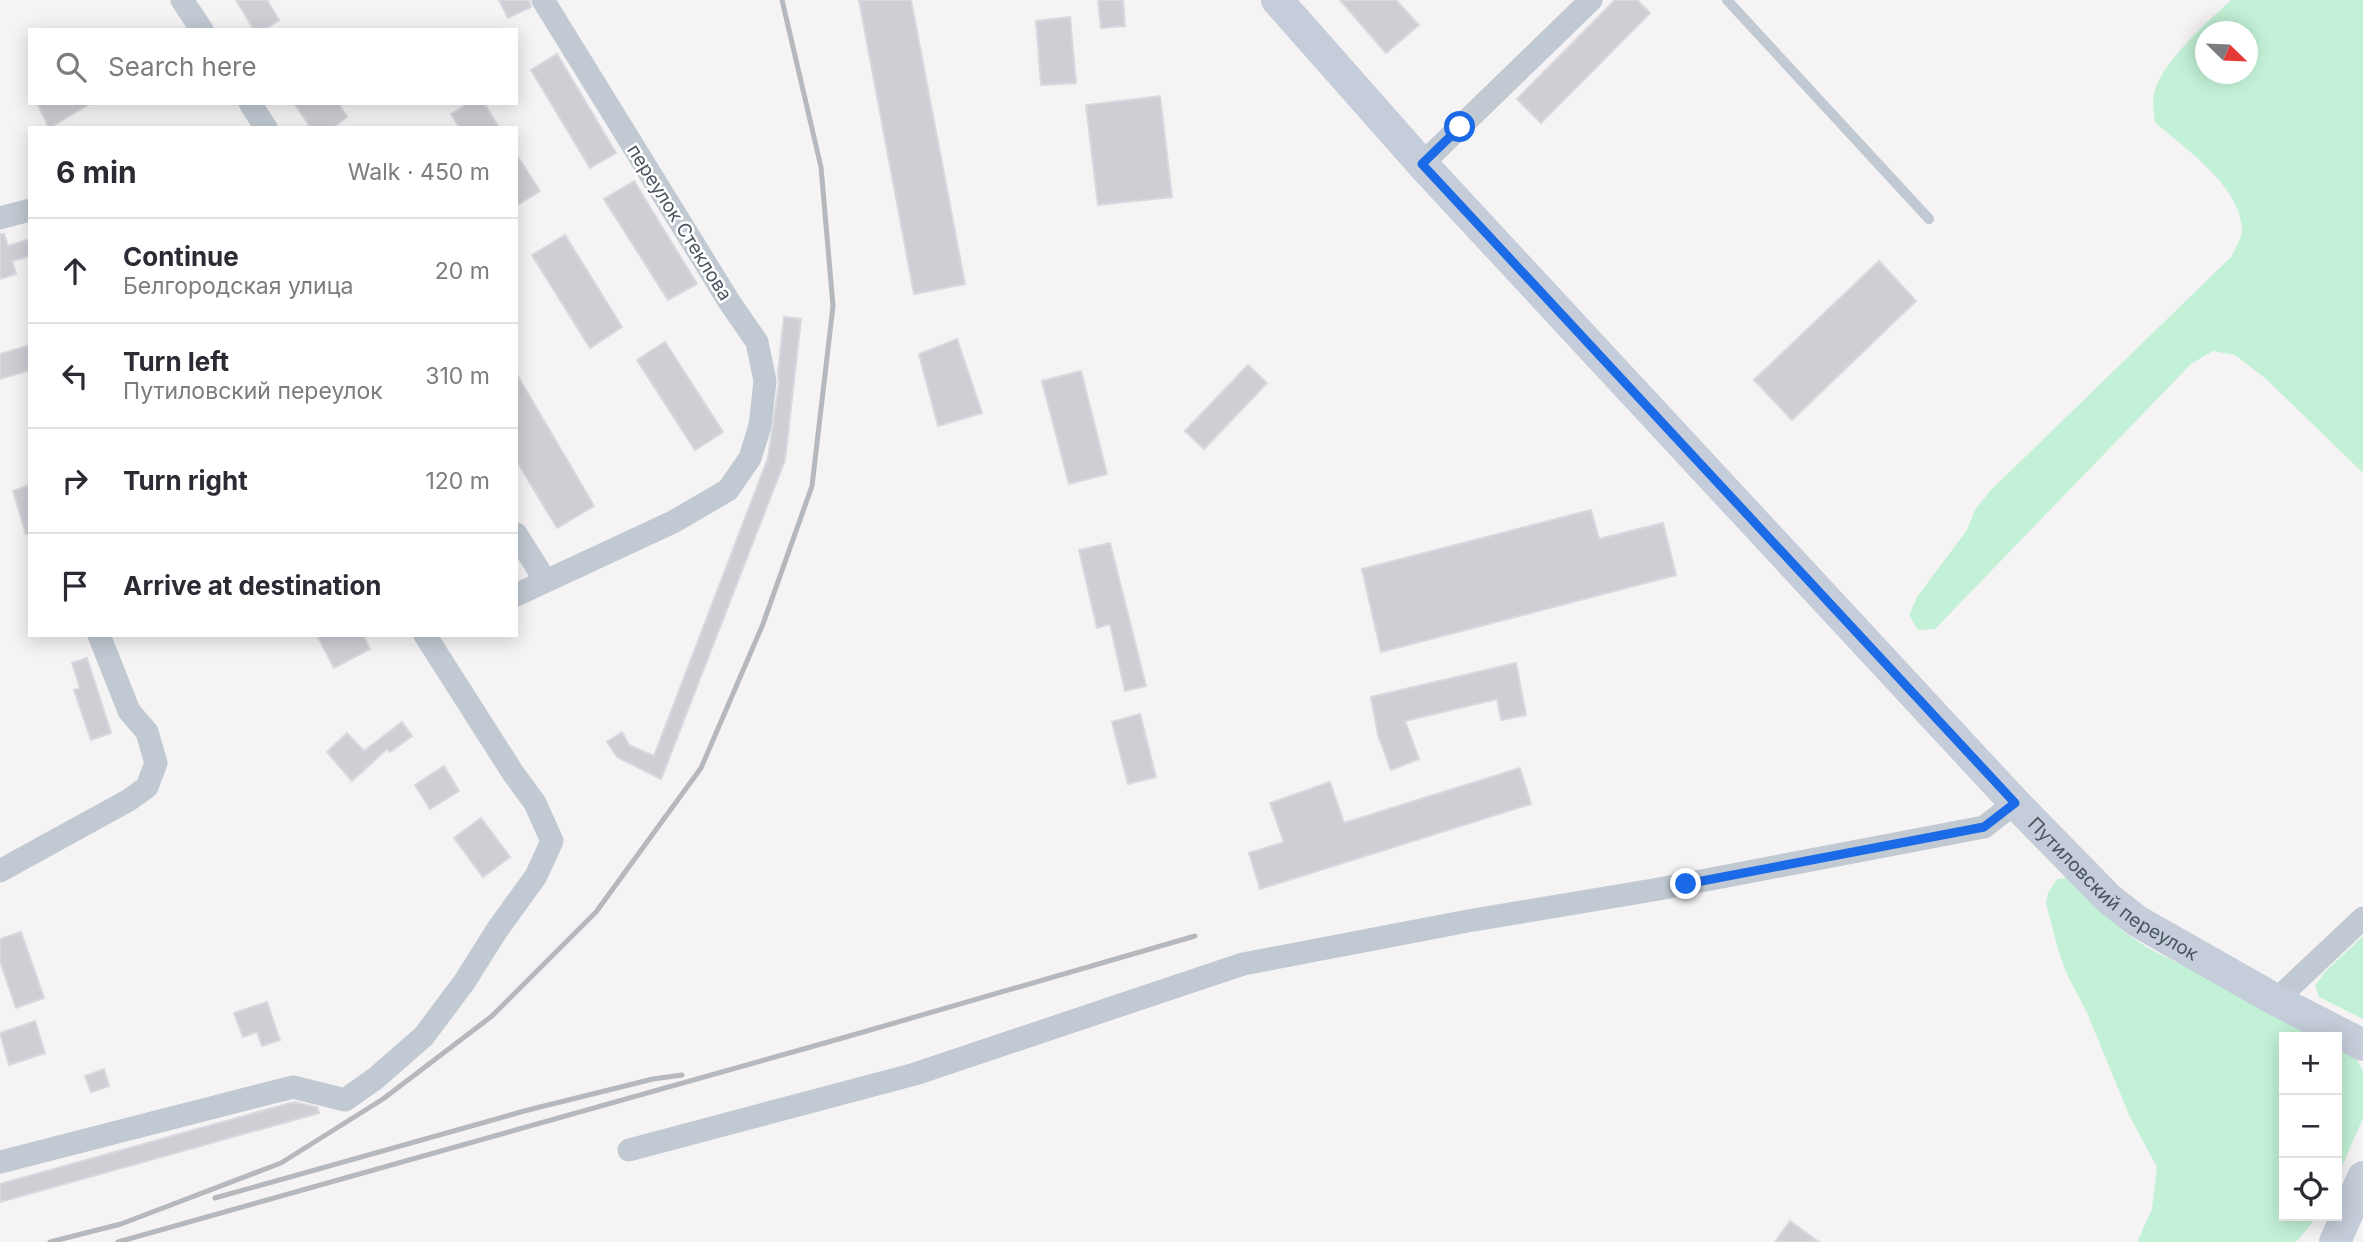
<!DOCTYPE html>
<html lang="en">
<head>
<meta charset="utf-8">
<style>
  :root { --surface:#fff; --page:#f7f7f7; --text:#2b2b33; --muted:#7c7c81; --line:#e1e1e2 }
  body { margin:0; font-family:Inter,sans-serif; background:var(--page); color:var(--text) }
  .controls { position:absolute; right:21px; bottom:21px; display:grid; overflow:hidden; border-radius:0px; box-shadow:0 4px 18px #0003 }
  .controls button { width:63px; height:63px; display:grid; place-items:center; padding:0; border:0; border-bottom:2px solid var(--line); background:var(--surface); color:var(--text); font:35px sans-serif }
  .compass { position:absolute; left:2195px; top:21px; width:63px; height:63px; border-radius:50%; background:var(--surface); box-shadow:0 4px 18px #0003; rotate:113deg }
  .stop { position:absolute; width:21px; height:21px; margin:-16px; border:5px solid #1b6ae7; border-radius:50%; background:#fff }
  .stop.end { background:#1b6ae7; border-color:#fff; box-shadow:0 2px 7px #0008 }
  .list { margin:0; padding:0; list-style:none }
  h2 { display:flex; justify-content:space-between; align-items:center; height:91px; margin:0; padding:0 28px; font-size:30px }
  h2 small { font-size:23px; font-weight:400; color:var(--muted) }
  .list li { display:grid; grid-template-columns:46px 1fr auto; gap:21px; align-items:center; box-sizing:border-box; height:105px; padding:0 28px; border-top:2px solid var(--line) }
  .list b { display:block; font-size:26px; white-space:nowrap }
  .list p { margin:0; font-size:23px; white-space:nowrap; color:var(--muted) }
  .list em { font-size:23px; font-style:normal; color:var(--muted) }
  .icon { flex:none; width:38px; height:38px; fill:none; stroke:currentColor; stroke-width:2; stroke-linecap:round; stroke-linejoin:round }
  .map { position:relative; flex:none; width:2363px; height:1242px; overflow:hidden }
  .search { position:absolute; background:var(--surface); box-shadow:0 4px 18px #0003; left:28px; top:28px; width:490px; height:77px; display:flex; align-items:center; gap:18px; box-sizing:border-box; padding:0 24px; border-radius:0px; color:var(--muted); font-size:26px }
  .panel { position:absolute; background:var(--surface); box-shadow:0 4px 18px #0003; left:28px; top:126px; width:490px; height:511px; border-radius:0px }
  .map>svg:first-child { display:block }
  .green { fill:#c3f1d7; fill-rule:evenodd }
  .building { fill:#cdcfd5; stroke:#d7d9de; stroke-width:2 }
  .lines { fill:none; stroke-linecap:round; stroke-linejoin:round }
  .service { stroke:#c1c9d2; stroke-width:10 }
  .minor { stroke:#c1c9d2; stroke-width:23 }
  .secondary { stroke:#c4cdd9; stroke-width:32 }
  .rail { stroke:#b5b8bd; stroke-width:5 }
  .route { stroke:#1b6ae7; stroke-width:9 }
  .labels { text-anchor:middle; stroke-width:5; stroke-linejoin:round; paint-order:stroke }
  .street-label { font-size:19px; fill:#4a5561; stroke:#fff }
</style>
</head>
<body>
<div class="map">
<svg width="2363" height="1242" viewBox="0 0 2363 1242">
  <rect width="100%" height="100%" fill="#f5f3f3"/>
  <!-- green -->
  <path class="green" d="M2231,0h132v473l-98,-95 -30,-23 -22,-4 -22,13 -256,265 -17,1 -9,-15 8,-18 50,-67 8,-20 15,-19 242,-235c3,-8 10,-18 10,-26 -1,-44 -57,-81 -87,-108 -1,-8 -3,-20 -1,-28 7,-32 53,-71 77,-94zM2206,32h42v42h-42z
    M2065,878l14,6 45,48 24,16 180,89h-44v179h33l-18,23 -5,3h-157l15,-33 5,-42 -27,-50 -43,-104 -21,-41 -9,-26 -11,-43 2,-10 9,-14z
    M2363,936v83l-44,-22 -4,-11 10,-14z
    M2337,1042l19,16 7,13v47l-26,60z"/>
  <!-- building -->
  <path class="building" d="M236,0h31l12,20 -15,10h-10z
    M499,0h30l2,7 -23,11z
    M859,0h52l54,284 -51,10z
    M1098,0h25l2,26 -24,2z
    M1340,0h56l23,25 -33,28z
    M1615,0h22l13,13 -109,110 -24,-24z
    M1070,17l6,66 -35,2 -5,-64z
    M557,54l59,99 -26,15 -59,-98z
    M1160,96l12,101 -74,8 -12,-100z
    M37,103h54l-42,25z
    M294,103h44l9,14 -15,11h-21z
    M469,103h15l15,25h-39l-9,-14z
    M516,154l24,37 -24,15z
    M634,181l63,103 -29,16 -64,-101z
    M0,234h4l4,12 22,-7v17l-18,5 4,13 -16,5z
    M565,235l57,92 -32,21 -58,-93z
    M1879,261l37,40 -124,119 -38,-40z
    M784,317l17,2 -16,141 -124,319 -44,-22 -10,-15 15,-10 7,13 25,11 114,-298 11,-75 -1,-10z
    M957,339l25,74 -44,13 -19,-72z
    M665,342l58,90 -28,18 -58,-90z
    M30,345v25l-30,9v-25z
    M1248,365l19,18 -63,66 -19,-18z
    M1081,371l26,103 -38,10 -27,-103z
    M516,373l78,133 -37,22 -41,-68z
    M30,485v48l-4,1 -13,-43z
    M1591,510l8,29 64,-16 13,52 -295,77 -19,-83z
    M1110,543l36,143 -21,5 -15,-67 -13,4 -18,-78z
    M317,635h46l7,14 -36,19z
    M87,658l24,75 -20,7 -17,-50 6,-2 -8,-25z
    M1516,663l10,52 -25,5 -4,-21 -92,22 14,38 -28,11 -13,-35 -7,-38z
    M1140,714l16,63 -28,7 -16,-62z
    M402,722l10,14 -22,16 -3,-3 -35,32 -25,-29 20,-19 17,18z
    M444,766l15,25 -29,18 -15,-24z
    M1520,768l11,36 -271,85 -11,-36 35,-11 -14,-39 60,-21 14,41z
    M481,818l29,39 -27,20 -29,-39z
    M21,932l23,66 -28,10 -16,-47v-22z
    M267,1002l13,38 -18,6 -5,-14 -14,5 -9,-24z
    M35,1021l10,32 -36,12 -9,-32z
    M104,1069l5,17 -18,6 -6,-16z
    M294,1102l23,5 2,6 -319,89v-18z
    M1790,1221l29,21h-44z"/>
  <g class="lines">
    <!-- service -->
    <path class="service" d="M1727,0l202,219"/>
    <!-- minor -->
    <path class="minor" d="M182,0l20,30
      M250,103l16,25
      M1422,164l169,-164
      M0,218l30,-8
      M516,534l29,46
      M516,595l157,-73 55,-32 22,-32 10,-32 5,-45 -8,-39 -27,-39 -187,-303
      M0,871l129,-71 18,-13 9,-24 -9,-31 -18,-21 -30,-76
      M2276,1000l87,-82
      M629,1150l286,-76 328,-110 225,-43 191,-32 325,-62 31,-24
      M0,1162l293,-75 52,13 31,-22 48,-42 41,-55 32,-51 39,-54 16,-35 -17,-38 -22,-30 -88,-138"/>
    <!-- secondary -->
    <g class="secondary">
      <path id="s1" d="M1277,0l145,164 593,639 93,95 29,23 139,79 87,45"/>
      <path d="M2335,1242l28,-65"/>
    </g>
    <!-- rail -->
    <path class="rail" d="M215,1198l313,-88 125,-31 29,-4
      M50,1242l71,-18 160,-61 102,-64 109,-83 104,-104 105,-144 62,-144 49,-138 21,-180 -12,-139 -39,-167
      M118,1242l728,-205 349,-101"/>
  </g>
  <g class="lines">
    <!-- route -->
    <path class="route" d="M1460,127l-38,37 593,639 -31,24 -298,57"/>
  </g>
  <g class="labels">
    <!-- street labels -->
    <g class="street-label">
      <text transform="translate(680 222) rotate(58)" y="7">переулок Стеклова</text>
      <text dy="7" stroke="none"><textPath href="#s1" startOffset="1222">Путиловский переулок</textPath></text>
    </g>
  </g>
</svg>
<div class="controls">
<button>+</button>
<button>−</button>
<button><svg class="icon" aria-label="locate" viewBox="0 0 24 24"><circle cx="12" cy="12" r="6"/><path d="M12 2v4M12 18v4M2 12h4M18 12h4"/></svg></button>
</div>
<svg class="compass" viewBox="-18 -18 36 36"><path d="M0-13l5 13h-10z" fill="#e53935"/><path d="M0 13l5-13h-10z" fill="#7c7c81"/></svg>
<div class="stop" style="left:1460px;top:127px"></div>
<div class="stop end" style="left:1686px;top:884px"></div>
<div class="search"><svg class="icon" aria-label="search" viewBox="0 0 24 24"><circle cx="10" cy="10" r="6"/><path d="M15 15l6 6"/></svg>Search here</div>
<section class="panel">
<h2>6 min<small>Walk · 450 m</small></h2>
<ul class="list">
<li><svg class="icon" aria-label="ahead" viewBox="0 0 24 24"><path d="M12 20V5M6 11l6-6 6 6"/></svg><div><b>Continue</b><p>Белгородская улица</p></div><em>20 m</em></li>
<li><svg class="icon" aria-label="left" viewBox="0 0 24 24"><path d="M17 20v-9H6M10 6l-5 5 5 5"/></svg><div><b>Turn left</b><p>Путиловский переулок</p></div><em>310 m</em></li>
<li><svg class="icon" aria-label="right" viewBox="0 0 24 24"><path d="M7 20v-9h11M14 6l5 5-5 5"/></svg><div><b>Turn right</b></div><em>120 m</em></li>
<li><svg class="icon" aria-label="arrive" viewBox="0 0 24 24"><path d="M6 21V4h12l-3 4 3 4H6"/></svg><div><b>Arrive at destination</b></div></li>
</ul>
</section>
</div>
</body>
</html>
